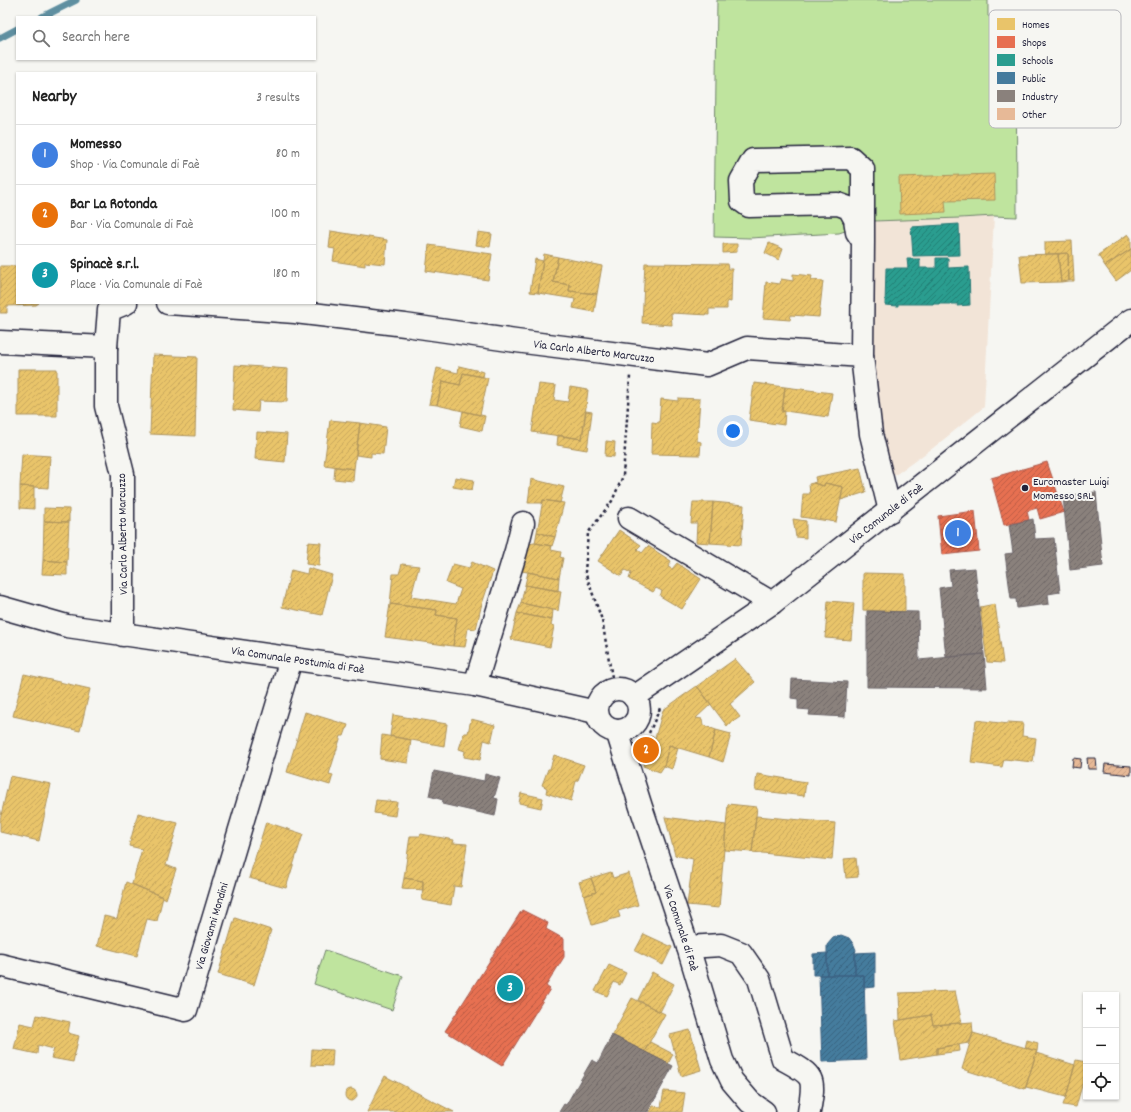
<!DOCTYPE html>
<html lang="en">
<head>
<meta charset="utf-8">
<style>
  :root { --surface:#fff; --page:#f2f2f2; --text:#222; --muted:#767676; --line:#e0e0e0; --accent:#22223b }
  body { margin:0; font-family:Dekko,sans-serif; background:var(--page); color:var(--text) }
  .controls { position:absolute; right:12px; bottom:12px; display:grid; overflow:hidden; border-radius:0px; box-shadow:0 1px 3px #0004 }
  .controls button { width:36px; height:36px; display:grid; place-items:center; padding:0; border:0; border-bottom:1px solid var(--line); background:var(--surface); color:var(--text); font:20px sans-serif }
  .you { position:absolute; left:733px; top:431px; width:14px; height:14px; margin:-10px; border:3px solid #fff; border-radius:50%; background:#1a73e8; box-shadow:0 0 0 6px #1a73e833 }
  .badge { display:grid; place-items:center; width:26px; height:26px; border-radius:50%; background:var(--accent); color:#fff; font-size:13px; font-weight:700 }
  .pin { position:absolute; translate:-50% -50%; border:2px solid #fff; box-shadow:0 1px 4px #0006 }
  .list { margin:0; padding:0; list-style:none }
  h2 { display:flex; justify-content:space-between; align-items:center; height:52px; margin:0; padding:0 16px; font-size:17px }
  h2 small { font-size:13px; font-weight:400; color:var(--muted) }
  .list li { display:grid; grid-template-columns:26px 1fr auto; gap:12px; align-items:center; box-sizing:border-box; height:60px; padding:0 16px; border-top:1px solid var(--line) }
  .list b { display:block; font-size:15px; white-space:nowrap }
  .list p { margin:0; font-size:13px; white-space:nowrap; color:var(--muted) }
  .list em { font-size:13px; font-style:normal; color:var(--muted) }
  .icon { flex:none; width:22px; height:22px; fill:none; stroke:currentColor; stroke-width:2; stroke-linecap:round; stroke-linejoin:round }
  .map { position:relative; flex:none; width:1131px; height:1112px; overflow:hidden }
  .search { position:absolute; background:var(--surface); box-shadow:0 1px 3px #0004; left:16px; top:16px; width:300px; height:44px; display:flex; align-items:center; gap:10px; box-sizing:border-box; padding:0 14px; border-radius:0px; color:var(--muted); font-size:15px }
  .panel { position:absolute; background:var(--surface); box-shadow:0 1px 3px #0004; left:16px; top:72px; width:300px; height:232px; border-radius:0px }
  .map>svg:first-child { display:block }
  .built { fill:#f2e4d7 }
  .garden { fill:#bfe49e; stroke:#70836c }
  .homes { fill:url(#homes-hatch); stroke:#ad935c }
  .shops { fill:url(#shops-hatch); stroke:#ac584a }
  .schools { fill:url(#schools-hatch); stroke:#287876 }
  .public { fill:url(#public-hatch); stroke:#3a6080 }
  .industry { fill:url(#industry-hatch); stroke:#6b6468 }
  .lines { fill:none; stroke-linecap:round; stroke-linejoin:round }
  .stream { stroke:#5f8fa0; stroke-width:7 }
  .building { fill:url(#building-hatch); stroke:#22223b }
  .minor-casing { stroke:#22223b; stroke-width:25 }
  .path { stroke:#22223b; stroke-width:2.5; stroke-dasharray:3 3; stroke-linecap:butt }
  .minor { stroke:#f6f6f2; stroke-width:22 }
  .poi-dot { fill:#22223b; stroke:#f6f6f2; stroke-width:1.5 }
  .labels { text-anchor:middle; stroke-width:4; stroke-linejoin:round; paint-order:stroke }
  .street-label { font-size:12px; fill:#22223b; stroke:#f6f6f2 }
  .poi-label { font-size:12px; fill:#22223b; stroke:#f6f6f2; text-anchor:start }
  .key { fill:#f6f6f2; stroke:#b6b6bb; stroke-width:1 }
  .key-label { font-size:11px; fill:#22223b }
</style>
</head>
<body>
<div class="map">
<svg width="1131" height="1112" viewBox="0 0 1131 1112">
  <defs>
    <pattern id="homes-hatch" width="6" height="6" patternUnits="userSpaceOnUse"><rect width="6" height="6" fill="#e9c46a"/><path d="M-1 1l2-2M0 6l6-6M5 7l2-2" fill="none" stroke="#c8a85d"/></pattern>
    <pattern id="shops-hatch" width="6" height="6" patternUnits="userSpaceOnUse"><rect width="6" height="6" fill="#e76f51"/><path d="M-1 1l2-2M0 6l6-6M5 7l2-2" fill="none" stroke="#bb5b44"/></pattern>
    <pattern id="schools-hatch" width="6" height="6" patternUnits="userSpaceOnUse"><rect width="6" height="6" fill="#2a9d8f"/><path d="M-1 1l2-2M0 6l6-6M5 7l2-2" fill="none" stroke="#248076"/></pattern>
    <pattern id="public-hatch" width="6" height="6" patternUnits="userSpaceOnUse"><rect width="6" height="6" fill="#457b9d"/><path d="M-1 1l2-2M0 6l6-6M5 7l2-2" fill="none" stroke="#396481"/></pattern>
    <pattern id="industry-hatch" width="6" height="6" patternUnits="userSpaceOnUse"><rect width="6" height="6" fill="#8a817c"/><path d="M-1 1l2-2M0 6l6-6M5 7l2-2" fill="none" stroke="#706967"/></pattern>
    <pattern id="building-hatch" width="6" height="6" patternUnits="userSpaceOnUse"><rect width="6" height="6" fill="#e7b997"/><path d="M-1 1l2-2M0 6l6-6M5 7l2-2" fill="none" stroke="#c69f83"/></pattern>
  </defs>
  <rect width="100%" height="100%" fill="#f6f6f2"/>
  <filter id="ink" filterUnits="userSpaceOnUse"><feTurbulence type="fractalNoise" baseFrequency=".025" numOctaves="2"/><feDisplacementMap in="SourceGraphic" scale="8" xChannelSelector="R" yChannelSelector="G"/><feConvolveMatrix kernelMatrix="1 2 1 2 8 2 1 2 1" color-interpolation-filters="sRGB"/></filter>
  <g filter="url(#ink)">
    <!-- built -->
    <path class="built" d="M994,216l-10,191 -51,41 -42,30 -3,-8 -16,-102 2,-147 86,-3z"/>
    <!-- garden -->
    <path class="garden" d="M717,0h271v16l28,12 1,189 -23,-1 -34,2 -86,3 -35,12 -89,5 -36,-1z
      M325,950l78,26 -11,34 -78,-26z"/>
    <!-- homes -->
    <path class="homes" d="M994,174l1,26 -50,1 1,11 -46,2 -1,-37z
      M331,231l56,9 -2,24 -20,-2v4l-32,-5 2,-12 -6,-1z
      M478,232l14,2 -2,13 -14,-2z
      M1128,234l3,4v11l-26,17 -7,-11z
      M1072,241l2,40h-5l-1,-28 -23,1v-12z
      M769,243l14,6 -4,11 -14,-7z
      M723,244h14v8l-14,1z
      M429,245l63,9 -4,26 -62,-9z
      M1131,249v21l-15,11 -11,-15z
      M1068,253l1,28 -8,1 -3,-28z
      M544,254l14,3 -5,25 17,3 -1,6 28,3 -3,18 -21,-4 2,-9 -37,-6z
      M1058,254l3,28 -39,1 -3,-28z
      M558,257l44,9 -5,28 -28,-3 1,-6 -17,-3z
      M535,259l8,2 -5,32 -8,-1z
      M645,263l82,1 1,5h4l-1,33 -4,-1v8h-18v6l-38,-2 1,12 -30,-2z
      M0,266h17v37h22l-3,2 -29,1v7h-7z
      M793,274l19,2 -1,4 12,1 -4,36 -28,-2 -1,5 -27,-2 3,-36 14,2 1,-5 12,2z
      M153,355l44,2 -2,79 -45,-2z
      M235,365l53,4 -1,33 -28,-1 -1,11 -25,-2z
      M459,366l25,6 -1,5 -20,-4 -3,12 -17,-4 -6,24 -8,-1 8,-36 21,5z
      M18,369h39v47h-39z
      M463,373l25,5 -8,37 -43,-10 6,-24 17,4z
      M754,383l31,4 -3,25 3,-1 -1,14 -35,-5z
      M539,384l17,2 -2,14 14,2 2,-15 18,3 -6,49 -50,-7z
      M785,387l47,6 -4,24 -43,-6 -3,1z
      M678,398l22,1 -3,42 4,1 -1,13 -49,-1 1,-32 7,1 2,-24 17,2z
      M463,411l22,5 -3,15 -22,-5z
      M586,411l6,1 -5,38 -30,-5 1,-10 24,4z
      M330,420l30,3 -6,46 -30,-4z
      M360,423l26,4 -3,27 -12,-1v4l-15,-2z
      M257,432l30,2 -2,28 -30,-3z
      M606,441l9,1 -1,15 -9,-1z
      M22,454l28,2 -2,32 -28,-2z
      M335,467l19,2 -1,12 -19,-2z
      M860,468l6,24 -25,8 2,-13 -18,-4 -1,3 -11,-3 3,-1 -1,-5z
      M455,477l19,3 -2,10 -19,-3z
      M531,479l33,8 -4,16 -17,-3v3h-15z
      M813,483l11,3 1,-3 18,4 -7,35 -35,-5 2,-23h7l-1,-10z
      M20,486l14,1v22l-14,-1z
      M543,500l21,3 -9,34 -18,-5z
      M693,502h20l-3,41 -14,-1 1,-19h-6z
      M713,502l31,3 -3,40 -31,-2z
      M44,508l25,1v13l-25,-1z
      M793,519l13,2v17l-10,-1z
      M44,521l25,1 -2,40 -24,-2z
      M619,530l22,15 -4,4 5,4 6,-7 23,15 -3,6 4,2 5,-6 24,16 -19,30 -22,-13 2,-5 -6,-3 -3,4 -24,-13 2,-6 -6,-3 -4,6 -23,-15z
      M537,532l18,5 -3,9 -17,-3z
      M308,542l13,1 -2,23 -13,-2z
      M535,543l17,3 -1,4 10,2 -1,5 3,1 -4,20 -37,-7 5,-27z
      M43,560l24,2v13l-25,-1z
      M472,562l21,9 -12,36 -5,22 -8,-1 -3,19 -12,-1 4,-28 -21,-3 1,-5 -47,-6 3,-30h6l3,-10 17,2 -8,31 45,7 5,-15 -15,-6 7,-19 16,4z
      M308,568l24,7 -10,40 -40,-8 9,-37 16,4z
      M528,572l31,6 -1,13 -33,-6z
      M863,573l42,1v38l-42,-2z
      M525,585l36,6 -3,20 -37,-8z
      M828,601l26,2 -3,37 -26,-2z
      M521,603l32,7 -1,10 -35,-7z
      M390,604l47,6 -1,5 21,3 -4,28 -68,-9z
      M995,604l8,59 -16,-1 -7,-55z
      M517,613l35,7 -1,5 3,1 -4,21 -39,-8z
      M735,659l20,23 -25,22 10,13 -13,9 -30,-40z
      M24,674l66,15 -10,42 -67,-15z
      M697,686l14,18 -15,14 6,1 1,6 13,5 -7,27 -40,-12 -5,21 -4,6 -17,-6 7,-30 5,2 8,-28z
      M305,712l43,13 -4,11h-3l-12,38 4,1 -3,10 -43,-13z
      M393,715l54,9 -3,22 -54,-10z
      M471,719l24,6 -4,17 -7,-2 -4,20 -16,-3 1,-6 -6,-2 5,-16h4z
      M976,720l32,4v-2l15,1 -1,13 14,2 -3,24 -29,-3 -2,8 -31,-4z
      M716,730l15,4 -8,28 -14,-5z
      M382,735l29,5 -3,23 -28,-4z
      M669,745l9,3 -6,21 -8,-3z
      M554,755l30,10 -6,15 -2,1 -5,20 -25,-8 1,-5 -5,-3 6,-16h2z
      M757,774l49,8 -2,14 -49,-6z
      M10,776l41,8 -12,57 -39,-9v-12z
      M521,793l22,5 -2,10 -22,-5z
      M376,800l21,2 -2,14 -21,-3z
      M728,804l29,3 -5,45 -28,-2z
      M138,813l40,10 -12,42 10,4 -10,30 -3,-2 -31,-13 10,-35 -13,-3z
      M756,816l79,7 -3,37 -80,-8z
      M665,817l61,8 -7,83 -32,-3 6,-46 -18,-4z
      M266,822l37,12 -17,54 -37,-10z
      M421,834l33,6 -1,3 14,1 -6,43 -7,-1 -3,19 -29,-5 1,-19 -19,-3 6,-42h10z
      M856,858l2,19 -12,1 -2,-19z
      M611,872l2,6 16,-5 9,32 -20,6 2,6 -28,8 -8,-29 12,-4 -5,-14z
      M404,878l19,3v9l-21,-2z
      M591,878l5,14 -12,4 -5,-14z
      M126,882l37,15 -6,24 -10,-2 -10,37 -40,-10 7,-30 13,3z
      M235,918l36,12 -17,55 -36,-11z
      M644,934l28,13 -9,18 -28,-14z
      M609,965l17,8 -6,12 -6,-3 -7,14 -12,-5z
      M652,972l22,12 -14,28 -22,-12z
      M955,991l7,32 -29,2 -2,-10 -31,5 -1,-27z
      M632,998l33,16 -21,38 -32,-17z
      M37,1015l33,7 -2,11 11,3 -6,26 -22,-4 3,-9 -16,-4 -1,9 -23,-5 6,-26 14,3z
      M931,1015l2,10 39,-3 1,11 -4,10 -32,5v6l-36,6 -6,-39z
      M690,1030l11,40 -20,6 -11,-41z
      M973,1033l64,18 -12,38 -63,-20z
      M1027,1040l11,3 -1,8 -12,-3z
      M650,1042l23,12 -5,10 -24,-12z
      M959,1044l1,7 -23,3v-6z
      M312,1049l21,1 -1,16 -21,-1z
      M1036,1053l39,12 -9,32 -40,-10z
      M1076,1060l10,2v9l-10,36 -13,-2 3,-8z
      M385,1076l69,36h-87z
      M345 1095a6 6 0 1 1 12 0a6 6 0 1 1-12 0Z
      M664,1091l21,2 -3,19h-32l3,-6 8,1z"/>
    <!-- shops -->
    <path class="shops" d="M1047,462l17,50 -24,7 -3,-11 -10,3 2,9 -25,5 -13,-47z
      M975,511l4,40 -37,4 -4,-39z
      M522,910l26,13 -2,6 18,10v18l-18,29 4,3 -48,77 -57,-35z"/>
    <!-- schools -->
    <path class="schools" d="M959,224l1,31 -47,1 -2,-29z
      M936,258h12v10l21,-1 1,38 -13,1 1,-2h-60v2l-13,-1 1,-37h22l-1,-9h13v9h16z"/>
    <!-- public -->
    <path class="public" d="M841,935l8,3 5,7 2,5 -1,3v22h-28v-30l6,-7z
      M875,952v35l-11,1v-13h-9v-22z
      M827,953v22h-14v-21z
      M819,975h45l2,85 -44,2z"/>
    <!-- industry -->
    <path class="industry" d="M1096,492l7,74 -33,4 -7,-74z
      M1033,519l2,20 19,-1 6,54 -12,2 1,10 -32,4 -1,-9h-5l-6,-45 8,-1 -4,-28z
      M975,568l9,86 -38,3 -7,-69 12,-2 -2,-16z
      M867,611l51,1 1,48 65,-6 3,34 -120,-1z
      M792,679l55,3 -2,35 -36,-2 1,-5 -12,-1v-10l-7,-1z
      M434,771l50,10 1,-7 15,4 -6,20 4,1 -3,17 -53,-12 1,-4 -14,-4z
      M612,1035l61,31 -25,46h-89l5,-8 2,1 26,-45 6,3z"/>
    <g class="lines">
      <!-- stream -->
      <path class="stream" d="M42,17l34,-17
        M0,38l17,-9"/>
    </g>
    <!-- building -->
    <path class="building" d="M1073,758l8,1 -1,9 -8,-1z
      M1087,758h9l1,11h-9z
      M1105,764l26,2v9l-27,-3z"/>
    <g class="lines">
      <defs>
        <g id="minor">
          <path id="s1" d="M168,303l127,9 110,13 111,16 191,24 40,-17 115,8 9,78 19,77"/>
          <path d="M0,342l106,5"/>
          <path d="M862,356l1,-115v-72l-12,-11 -98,2 -12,21 1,20 7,5 89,-2 11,4 6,11 2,13 6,9"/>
          <path d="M629,518l143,85"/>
          <path id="s2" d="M0,607l67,19 408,59 121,27"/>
          <path d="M123,635v-161l-17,-68v-59l3,-37 17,-7"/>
          <path d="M475,685l41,-134 7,-28"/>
          <circle cx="618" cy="710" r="21"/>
          <path id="s3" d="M634,697l138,-94 359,-283"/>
          <path id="s4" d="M617,731l24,76 47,140 34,113 10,21 18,21 14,10"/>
          <path d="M688,947l33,-2 20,8 18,26 24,80c32,17 32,18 26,53"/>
          <path id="s5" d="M0,965l186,45 105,-351"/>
        </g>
      </defs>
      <!-- minor casing -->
      <use href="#minor" class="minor-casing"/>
      <!-- path -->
      <path class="path" d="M614,689l-12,-69 -17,-48 3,-39 24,-32 11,-25 7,-100
        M649,733l12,-27"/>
      <!-- minor -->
      <use href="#minor" class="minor"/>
    </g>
  </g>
  <!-- markers -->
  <circle class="poi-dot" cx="1025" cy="488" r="4"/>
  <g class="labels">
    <!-- street labels -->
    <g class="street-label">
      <text dy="4" stroke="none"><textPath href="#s1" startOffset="429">Via Carlo Alberto Marcuzzo</textPath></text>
      <text dy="4" stroke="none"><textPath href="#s3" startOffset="312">Via Comunale di Faè</textPath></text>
      <text transform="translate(122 534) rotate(-91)" y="4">Via Carlo Alberto Marcuzzo</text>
      <text dy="4" stroke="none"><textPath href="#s2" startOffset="303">Via Comunale Postumia di Faè</textPath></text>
      <text dy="4" stroke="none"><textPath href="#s5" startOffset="279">Via Giovanni Mondini</textPath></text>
      <text dy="4" stroke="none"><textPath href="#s4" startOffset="207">Via Comunale di Faè</textPath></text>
    </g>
    <!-- poi labels -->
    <g class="poi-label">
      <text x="1033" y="485">Euromaster Luigi<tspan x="1033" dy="14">Momesso SRL</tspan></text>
    </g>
  </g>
  <!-- legend -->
  <rect x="989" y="10" width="132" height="118" rx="6" class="key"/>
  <rect x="997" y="18" width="18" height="12" fill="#e9c46a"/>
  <rect x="997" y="36" width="18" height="12" fill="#e76f51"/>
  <rect x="997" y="54" width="18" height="12" fill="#2a9d8f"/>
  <rect x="997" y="72" width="18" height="12" fill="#457b9d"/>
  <rect x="997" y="90" width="18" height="12" fill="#8a817c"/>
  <rect x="997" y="108" width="18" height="12" fill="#e7b997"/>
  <g class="key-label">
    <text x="1022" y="28">Homes</text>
    <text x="1022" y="46">Shops</text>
    <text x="1022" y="64">Schools</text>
    <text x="1022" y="82">Public</text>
    <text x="1022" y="100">Industry</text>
    <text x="1022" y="118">Other</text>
  </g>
</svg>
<div class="controls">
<button>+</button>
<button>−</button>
<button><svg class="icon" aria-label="locate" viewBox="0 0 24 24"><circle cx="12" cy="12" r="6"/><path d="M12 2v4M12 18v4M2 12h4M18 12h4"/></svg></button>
</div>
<div class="you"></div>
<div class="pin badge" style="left:958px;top:533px;background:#3f7fe0">1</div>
<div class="pin badge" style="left:646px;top:750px;background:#e8710a">2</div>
<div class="pin badge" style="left:510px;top:988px;background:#0f9aa8">3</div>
<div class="search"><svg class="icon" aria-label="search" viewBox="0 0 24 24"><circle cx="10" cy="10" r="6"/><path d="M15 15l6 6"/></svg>Search here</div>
<section class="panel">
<h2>Nearby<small>3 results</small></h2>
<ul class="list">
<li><span class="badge" style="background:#3f7fe0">1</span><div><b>Momesso</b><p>Shop · Via Comunale di Faè</p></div><em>80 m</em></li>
<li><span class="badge" style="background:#e8710a">2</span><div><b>Bar La Rotonda</b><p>Bar · Via Comunale di Faè</p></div><em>100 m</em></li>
<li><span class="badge" style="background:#0f9aa8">3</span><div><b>Spinacè s.r.l.</b><p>Place · Via Comunale di Faè</p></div><em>180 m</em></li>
</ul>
</section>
</div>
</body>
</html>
